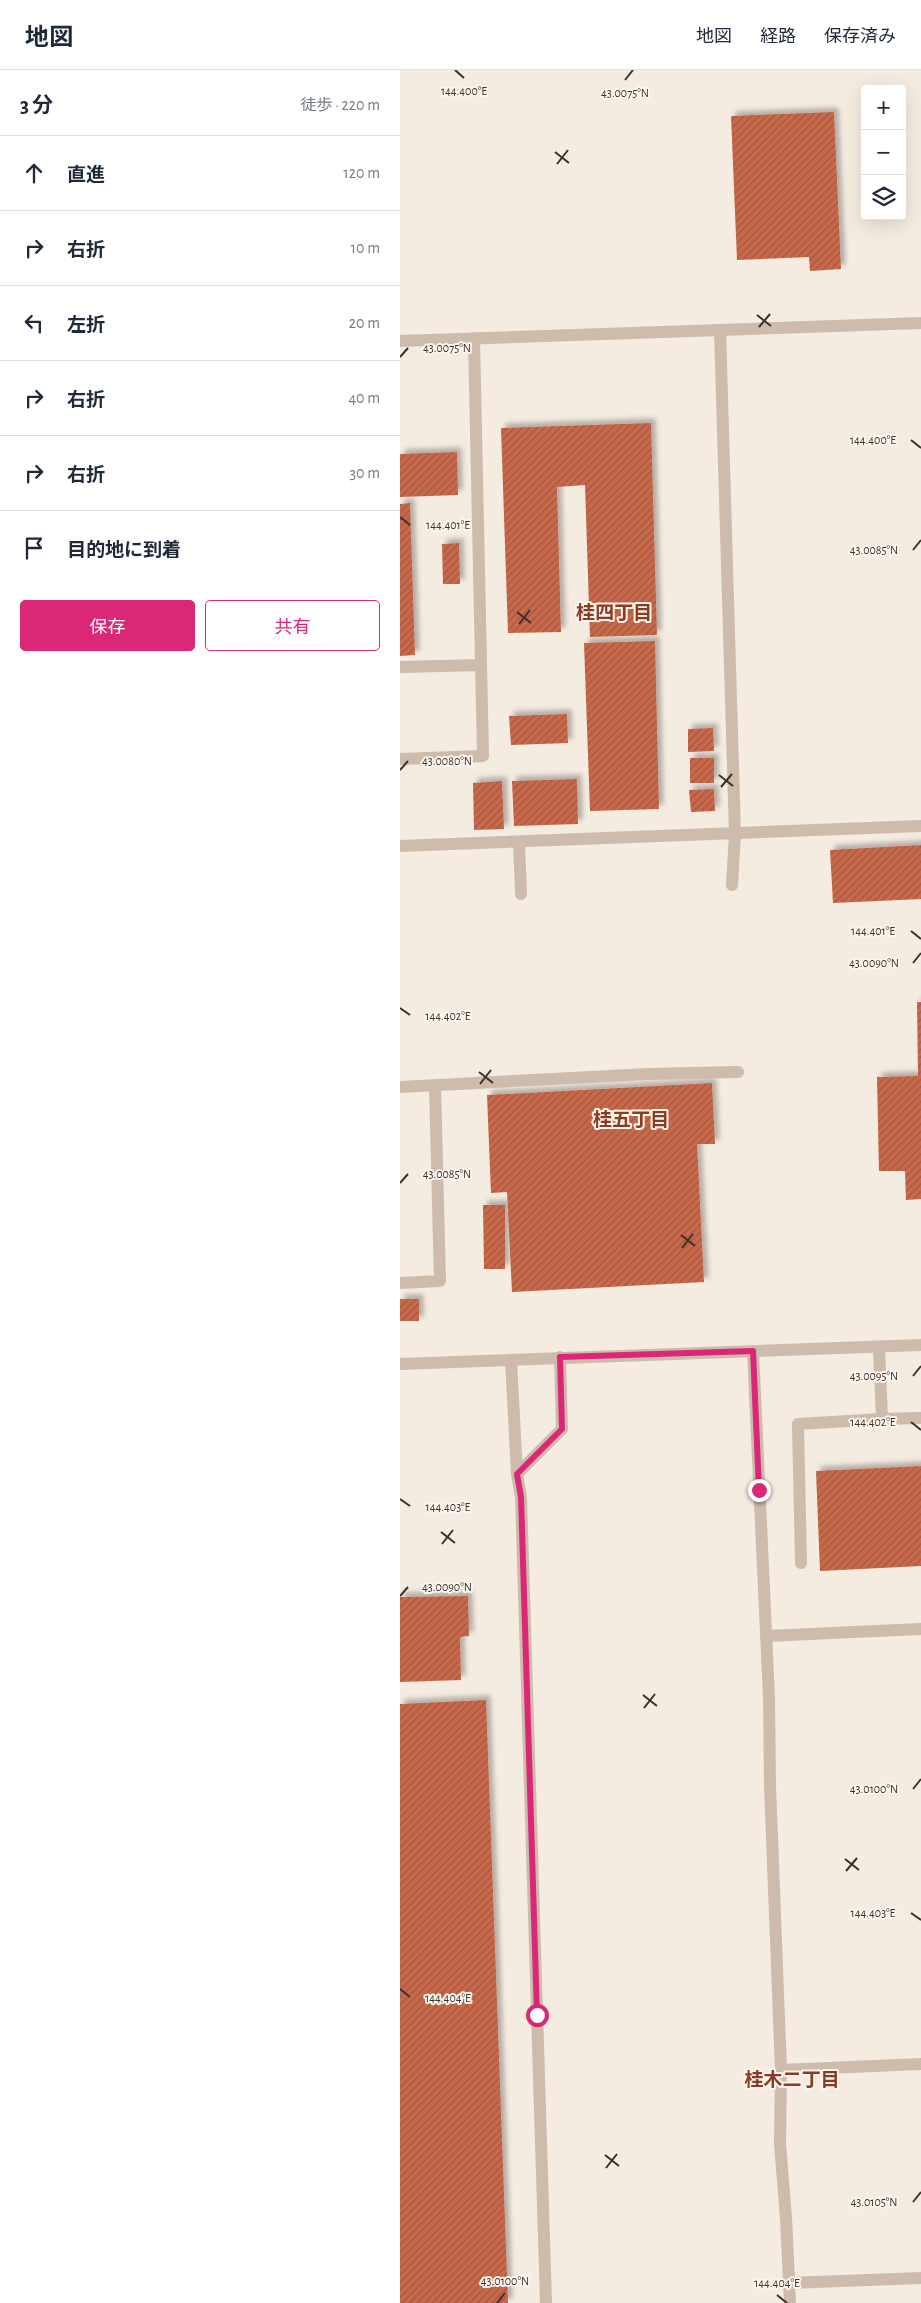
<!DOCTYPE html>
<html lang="ja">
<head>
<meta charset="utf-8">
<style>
  :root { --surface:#fff; --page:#f2f2f3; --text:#1f2937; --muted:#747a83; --line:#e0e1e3; --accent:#db2777 }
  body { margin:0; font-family:"Alegreya Sans","Noto Sans JP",sans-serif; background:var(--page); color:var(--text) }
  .controls { position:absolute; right:15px; top:15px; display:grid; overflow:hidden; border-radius:5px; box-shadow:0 5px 20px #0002 }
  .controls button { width:45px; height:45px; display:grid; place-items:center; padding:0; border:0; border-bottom:1px solid var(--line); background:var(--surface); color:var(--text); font:25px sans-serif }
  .stop { position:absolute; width:15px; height:15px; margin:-11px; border:4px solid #db2777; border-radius:50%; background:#fff }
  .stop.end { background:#db2777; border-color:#fff; box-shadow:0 1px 5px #0008 }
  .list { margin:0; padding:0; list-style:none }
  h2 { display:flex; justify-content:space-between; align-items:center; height:65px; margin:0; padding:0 20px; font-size:21px }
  h2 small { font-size:16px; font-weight:400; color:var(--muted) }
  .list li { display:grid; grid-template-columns:32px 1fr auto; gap:15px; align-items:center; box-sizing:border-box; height:75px; padding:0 20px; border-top:1px solid var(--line) }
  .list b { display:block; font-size:19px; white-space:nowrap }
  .list em { font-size:16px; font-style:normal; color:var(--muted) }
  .actions { display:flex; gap:10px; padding:15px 20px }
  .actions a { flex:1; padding:11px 0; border:1px solid var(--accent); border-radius:5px; text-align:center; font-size:18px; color:var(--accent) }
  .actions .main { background:var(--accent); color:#fff }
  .icon { flex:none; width:28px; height:28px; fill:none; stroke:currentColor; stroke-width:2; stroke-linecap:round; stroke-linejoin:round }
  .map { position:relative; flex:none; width:521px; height:2233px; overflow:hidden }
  header { display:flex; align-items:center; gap:30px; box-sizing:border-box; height:70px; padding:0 25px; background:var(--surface); border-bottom:1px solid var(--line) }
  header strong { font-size:24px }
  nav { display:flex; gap:28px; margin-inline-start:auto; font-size:18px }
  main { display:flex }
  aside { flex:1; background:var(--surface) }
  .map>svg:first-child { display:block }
  .building { fill:url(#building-hatch); filter:url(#shadow) }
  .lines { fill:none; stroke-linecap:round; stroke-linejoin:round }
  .lane { stroke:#cdbbac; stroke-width:12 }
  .street { stroke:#cdbbac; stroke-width:12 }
  .route { stroke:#db2777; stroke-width:6 }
  .ticks { fill:none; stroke:#3b302b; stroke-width:2 }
  .labels { text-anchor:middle; stroke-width:4; stroke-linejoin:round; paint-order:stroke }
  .neighbourhood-label { font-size:19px; font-weight:bold; fill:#8c3b22; stroke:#fbf5ee }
  .ticks-label { font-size:12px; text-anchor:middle; fill:#3b302b; stroke:#fbf5ee; stroke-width:4; stroke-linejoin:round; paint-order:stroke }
</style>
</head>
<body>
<header>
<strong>地図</strong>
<nav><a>地図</a><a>経路</a><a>保存済み</a></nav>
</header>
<main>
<aside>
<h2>3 分<small>徒歩 · 220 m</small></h2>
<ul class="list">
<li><svg class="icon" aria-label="ahead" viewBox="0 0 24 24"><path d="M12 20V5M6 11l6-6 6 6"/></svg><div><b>直進</b></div><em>120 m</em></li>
<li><svg class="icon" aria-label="right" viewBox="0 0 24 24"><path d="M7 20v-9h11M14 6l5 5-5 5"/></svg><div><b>右折</b></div><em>10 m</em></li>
<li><svg class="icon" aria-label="left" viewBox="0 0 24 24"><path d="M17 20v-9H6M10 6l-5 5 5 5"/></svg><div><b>左折</b></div><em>20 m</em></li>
<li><svg class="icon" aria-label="right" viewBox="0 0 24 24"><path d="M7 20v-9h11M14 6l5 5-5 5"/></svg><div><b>右折</b></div><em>40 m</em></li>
<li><svg class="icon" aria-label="right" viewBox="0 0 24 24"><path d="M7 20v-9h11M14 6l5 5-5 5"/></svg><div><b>右折</b></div><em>30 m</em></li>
<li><svg class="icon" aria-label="arrive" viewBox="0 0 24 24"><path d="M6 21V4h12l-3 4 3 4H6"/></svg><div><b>目的地に到着</b></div></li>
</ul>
<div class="actions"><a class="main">保存</a><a>共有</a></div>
</aside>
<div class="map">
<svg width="521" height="2233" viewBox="0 0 521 2233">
  <defs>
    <pattern id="building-hatch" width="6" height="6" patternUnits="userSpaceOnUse" patternTransform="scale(1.25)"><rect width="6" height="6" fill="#c8694b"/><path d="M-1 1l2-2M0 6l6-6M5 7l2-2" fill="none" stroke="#a4573f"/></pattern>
    <filter id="shadow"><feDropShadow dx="4.5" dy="-4.5" stdDeviation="2.5" flood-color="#0004"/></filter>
  </defs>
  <rect width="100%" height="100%" fill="#f4ebe1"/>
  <!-- building -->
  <path class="building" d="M434,42l7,157 -31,2 -1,-14 -72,3 -6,-144z
    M251,353l6,212 -67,2 -5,-152 -28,2 4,145 -53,1 -7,-205z
    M57,382l1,43 -58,2v-43z
    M10,433l5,152 -15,1v-152z
    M59,473l1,41h-17l-1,-40z
    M255,571l4,168 -69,2 -6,-168z
    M167,644l1,29 -57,2 -2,-29z
    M313,658l1,23 -26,1v-23z
    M290,688h24v25h-24z
    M177,709l1,45 -64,2 -2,-45z
    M102,711l2,48 -30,1 -1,-47z
    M314,719l1,22 -24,1 -2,-22z
    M521,775v54l-88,4 -3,-53z
    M517,932h4v197l-15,1 -1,-29h-26l-2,-94 41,-1z
    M312,1013l3,61h-18l7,138 -192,10 -5,-100 -16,1 -4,-98z
    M83,1135h22v64h-21z
    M0,1229h19v22h-19z
    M521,1396v100l-101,5 -4,-100z
    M68,1526l1,40 -9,1 1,43 -61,2v-85z
    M86,1630l22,603h-108v-599z"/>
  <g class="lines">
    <!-- lane -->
    <path class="lane" d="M320,260l15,504 -3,51
      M0,597l81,-2
      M0,689l83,-3 -9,-418
      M119,772l2,52
      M0,1017l248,-13 90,-2
      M0,1213l40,-2 -5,-195
      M479,1277l3,72 39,-1
      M353,1281l16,347 1,88 11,284 -1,74 6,74 4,85
      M111,1290l6,114 4,23 25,806
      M117,1404l45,-45 -2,-72
      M401,1493l-3,-139 84,-5
      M366,1566l155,-7
      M381,2000l140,-6
      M389,2213l132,-5"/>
    <!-- street -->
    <path class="street" d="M0,271l521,-18
      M0,776l521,-20
      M0,1294l521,-19"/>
  </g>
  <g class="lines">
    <!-- route -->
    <path class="route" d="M137,1945l-16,-518 -4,-23 45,-45 -2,-72 193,-6 6,139"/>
  </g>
  <!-- ticks -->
  <path class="ticks" d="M55,0l9,8M225,10l8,-10M155,82l14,11M157,94l11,-14M357,245l14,11M359,257l11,-13M0,287l8,-9M511,370l10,8M0,447l10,8M513,480l8,-10M117,542l14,11M119,554l11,-14M0,700l8,-9M319,705l14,11M321,717l11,-13M511,861l10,8M513,893l8,-10M0,938l10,7M79,1002l14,11M80,1014l11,-14M0,1113l8,-9M281,1165l14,11M282,1178l11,-14M513,1306l8,-10M511,1352l10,8M0,1429l10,7M41,1462l14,11M42,1474l11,-14M0,1526l8,-9M243,1625l14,11M244,1638l11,-14M513,1719l8,-10M445,1789l14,11M446,1801l11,-13M511,1843l10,7M0,1919l10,8M205,2085l14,11M206,2098l11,-14M513,2132l8,-10M377,2225l10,8M97,2233l8,-10"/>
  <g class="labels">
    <!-- neighbourhood labels -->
    <g class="neighbourhood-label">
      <text x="214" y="549">桂四丁目</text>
      <text x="231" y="1056">桂五丁目</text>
      <text x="392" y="2016">桂木二丁目</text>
    </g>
  </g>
  <g class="ticks-label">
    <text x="64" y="25">144.400°E</text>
    <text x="225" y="27">43.0075°N</text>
    <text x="47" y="282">43.0075°N</text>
    <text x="473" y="374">144.400°E</text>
    <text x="48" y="459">144.401°E</text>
    <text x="474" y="484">43.0085°N</text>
    <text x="47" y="695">43.0080°N</text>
    <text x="473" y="865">144.401°E</text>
    <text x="474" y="897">43.0090°N</text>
    <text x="48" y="950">144.402°E</text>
    <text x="47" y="1108">43.0085°N</text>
    <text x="474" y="1310">43.0095°N</text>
    <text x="473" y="1356">144.402°E</text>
    <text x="48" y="1441">144.403°E</text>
    <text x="47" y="1521">43.0090°N</text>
    <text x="474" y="1723">43.0100°N</text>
    <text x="473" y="1847">144.403°E</text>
    <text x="48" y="1932">144.404°E</text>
    <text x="474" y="2136">43.0105°N</text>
    <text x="105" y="2215">43.0100°N</text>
    <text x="377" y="2217">144.404°E</text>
  </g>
</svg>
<div class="controls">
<button>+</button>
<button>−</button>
<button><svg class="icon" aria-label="layers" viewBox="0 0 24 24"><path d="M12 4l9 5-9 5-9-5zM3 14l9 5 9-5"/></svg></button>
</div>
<div class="stop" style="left:137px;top:1945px"></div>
<div class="stop end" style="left:359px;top:1420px"></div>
</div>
</main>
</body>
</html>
